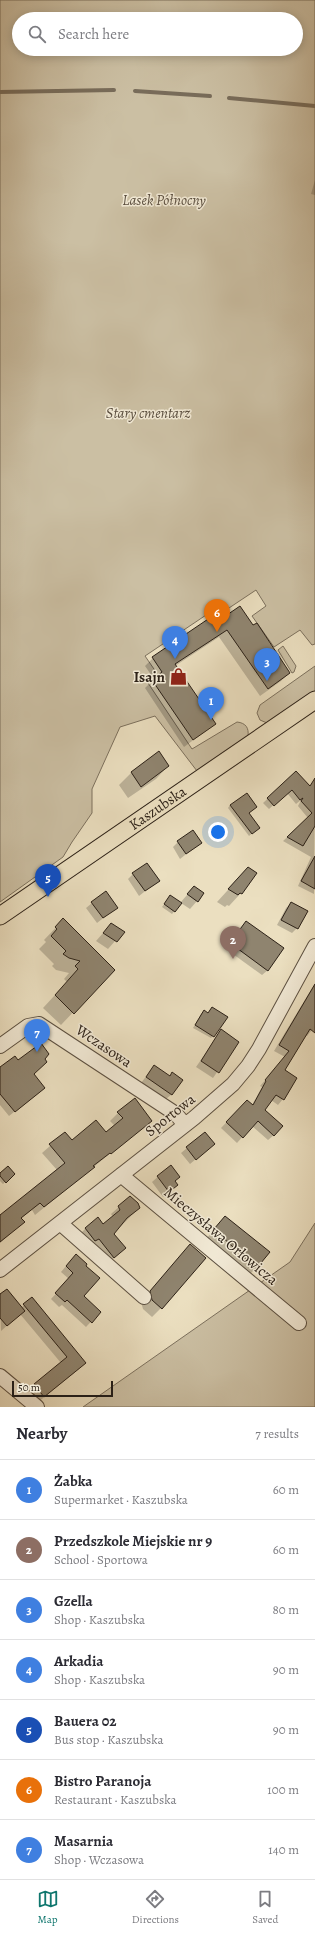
<!DOCTYPE html>
<html lang="en">
<head>
<meta charset="utf-8">
<style>
  :root { --surface:#fff; --page:#f7f7f7; --text:#2b2b33; --muted:#7c7c81; --line:#e1e1e2; --accent:#0f766e }
  body { margin:0; font-family:Alegreya,serif; background:var(--page); color:var(--text) }
  .scale { position:absolute; left:12px; bottom:10px; width:101px; box-sizing:border-box; padding-left:4px; border:2px solid #2c2117; border-top:0; font-size:11px; line-height:14px; white-space:nowrap; color:#2c2117; -webkit-text-stroke:3px #f2ead6; paint-order:stroke }
  .you { position:absolute; left:218px; top:832px; width:14px; height:14px; margin:-10px; border:3px solid #fff; border-radius:50%; background:#1a73e8; box-shadow:0 0 0 6px #1a73e833 }
  .badge { display:grid; place-items:center; width:26px; height:26px; border-radius:50%; background:var(--accent); color:#fff; font-size:13px; font-weight:700 }
  .pin { position:absolute; translate:-50% -33px; filter:drop-shadow(0 1px 2px #0008) }
  .pin::after { content:''; position:absolute; top:21px; width:14px; height:12px; background:inherit; clip-path:polygon(0 0,100% 0,50% 100%) }
  .list { margin:0; padding:0; list-style:none }
  h2 { display:flex; justify-content:space-between; align-items:center; height:52px; margin:0; padding:0 16px; font-size:17px }
  h2 small { font-size:13px; font-weight:400; color:var(--muted) }
  .list li { display:grid; grid-template-columns:26px 1fr auto; gap:12px; align-items:center; box-sizing:border-box; height:60px; padding:0 16px; border-top:1px solid var(--line) }
  .list b { display:block; font-size:15px; white-space:nowrap }
  .list p { margin:0; font-size:13px; white-space:nowrap; color:var(--muted) }
  .list em { font-size:13px; font-style:normal; color:var(--muted) }
  .icon { flex:none; width:22px; height:22px; fill:none; stroke:currentColor; stroke-width:2; stroke-linecap:round; stroke-linejoin:round }
  .map { position:relative; flex:none; width:315px; height:1407px; overflow:hidden }
  .search { position:absolute; background:var(--surface); box-shadow:0 2px 10px #0003; left:12px; right:12px; top:12px; height:44px; display:flex; align-items:center; gap:10px; box-sizing:border-box; padding:0 14px; border-radius:22px; color:var(--muted); font-size:15px }
  .sheet { height:472px; background:var(--surface) }
  nav { display:flex; justify-content:space-around; align-items:center; box-sizing:border-box; height:56px; border-top:1px solid var(--line); background:var(--surface); font-size:11px; color:var(--muted) }
  nav a { display:grid; justify-items:center; gap:2px }
  nav .on { color:var(--accent) }
  .map>svg:first-child { display:block }
  .green { fill:#cbbfa3; stroke:#7c705d; fill-rule:evenodd }
  .shadow { fill:#0003 }
  .lines { fill:none; stroke-linecap:round; stroke-linejoin:round }
  .stream { stroke:#786c5a; stroke-width:4 }
  .building { fill:#8f846f; stroke:#2c2117 }
  .minor-casing { stroke:#5c5041; stroke-width:16 }
  .major-casing { stroke:#2c2117; stroke-width:19 }
  .minor { stroke:#f2ead6; stroke-width:14 }
  .major { stroke:#ebdfc0; stroke-width:17 }
  .labels { text-anchor:middle; stroke-width:3; stroke-linejoin:round; paint-order:stroke }
  .park-label { font-size:15px; font-style:italic; fill:#5c5041; stroke:#f2ead6 }
  .poi-label { font-size:15px; font-weight:bold; fill:#2c2117; stroke:#f2ead6; text-anchor:end }
  .street-label { font-size:15px; fill:#2c2117; stroke:#f2ead6 }
</style>
</head>
<body>
<div class="map">
<svg width="315" height="1407" viewBox="0 0 315 1407">
  <rect width="100%" height="100%" fill="#ebdfc0"/>
  <filter id="stains"><feTurbulence type="fractalNoise" baseFrequency=".005" numOctaves="4"/><feColorMatrix values="0 0 0 0 .2 0 0 0 0 .09 0 0 0 0 .02 0 0 0 .5 -.17"/></filter>
  <radialGradient id="worn" r=".72"><stop offset=".6" stop-color="#630" stop-opacity="0"/><stop offset="1" stop-color="#630" stop-opacity=".3"/></radialGradient>
  <!-- green -->
  <path class="green" d="M0,0h315v644l-3,1 -12,-15 -26,17 -22,-31 14,-10 -10,-16 -33,22 -5,-5 -73,49 11,16 -9,6 1,5 44,66 45,-27c9,1 12,6 11,14l-51,35 -42,-55 -35,11 -28,62v24l-20,29 -9,15 -63,45zM19,19h277v30h-277z
    M283,646l13,20 -2,6 -2,1 -14,-23z
    M315,666v26l-48,31 -7,-3 -3,-7 3,-8z
    M315,1223v184h-232l207,-145z"/>
  <!-- shadow -->
  <path class="shadow" d="M315,180v15l-4,-1z
    M217,614l4,6 32,7 36,46 -8,8 -21,15 -41,-59 -44,29 40,58 -31,23 -39,-59 9,-9 -9,-13 8,-8z
    M159,753l9,13 -12,13 -28,19 -9,-13 12,-12z
    M296,772l13,15 6,2 -1,105 -16,-8 13,-29 -28,-16 25,-23 -10,-12 3,-6 -5,4 -9,-11 -18,16 -6,-6z
    M230,805l18,8 8,17 -7,6 -21,-28z
    M178,842l22,1 -20,16 -7,-12z
    M248,868l-7,25 -12,13 -2,-1 -2,2 -8,-5z
    M133,874l25,7 -19,15 -11,-17z
    M194,887l3,14 -7,8 -9,-6 -9,11 -10,-7 8,-11 10,7z
    M92,903l24,5 -19,15 -11,-15z
    M291,903l6,25 -5,5 -15,-8 9,-17z
    M63,920l50,50 -52,55 -18,-17 24,-26 -3,-3 5,-6 -13,-3 -4,-4 2,-2 -15,-15 7,-7 -2,-2z
    M246,923l22,47 -6,5 -36,-26z
    M111,924l12,8 -15,17 -12,-8z
    M315,983v43l-8,10 -2,-1 -22,36v28l-5,6 -7,-5 -7,11 10,24 -6,5 -16,-14 -15,17 -16,-15 21,-22 10,-1 10,-18 -2,-1 25,-29 -11,-6z
    M212,1008l1,28 -2,2 -18,-10 8,-14 3,-3 3,3z
    M221,1031l17,11 -25,36 -17,-11z
    M154,1066l15,11 3,-3v20l-6,5 -25,-16z
    M0,1069l33,5 11,14 -35,28 -9,-11z
    M118,1113l33,7 -116,95 -3,-5 -12,9 3,3 -23,21v-27l57,-46 -15,-17 23,-20 7,8 34,-8 9,-7 -5,-5z
    M187,1148l21,1 -18,15 -9,-11z
    M170,1166l9,11 -5,5 -3,8 -8,7 -11,-15z
    M0,1174h13l-10,10 -3,-3z
    M130,1197l9,11 -26,26 12,14 -19,17 -28,-29 8,-8 17,-3 10,-8 -2,-3z
    M226,1217l30,51 -11,11 -41,-38z
    M181,1255l-20,53 -9,9 -9,-8 -2,-7z
    M71,1260l12,36 17,16 -14,15 -24,-22 -3,2 -8,-8 18,-20 -8,-7z
    M0,1296l21,12 11,-10 47,71 -42,34 -9,-11 33,-29 -41,-49 -19,17z"/>
  <g class="lines">
    <!-- stream -->
    <path class="stream" d="M135,91l75,5
      M0,92l114,-2
      M229,98l86,8"/>
  </g>
  <!-- building -->
  <path class="building" d="M240,606l13,19 4,-2 33,50 -22,16 -41,-59 -52,34 41,60 -23,16 -41,-60 10,-8 -10,-15 65,-44 4,6z
    M159,751l10,15 -28,21 -10,-15z
    M296,771l14,15 5,-8v48l-12,20 -16,-9 25,-24 -11,-12 2,-3 -3,2 -8,-10 -18,16 -7,-8z
    M247,793l10,14 -8,6 11,15 -8,6 -22,-29z
    M193,830l9,13 -16,11 -9,-13z
    M315,856v33l-14,-8z
    M147,863l13,18 -15,10 -13,-18z
    M248,867l9,6 -15,21 -2,-1 -2,2 -10,-6z
    M194,886l10,7 -6,9 -11,-8z
    M106,891l12,17 -15,10 -12,-16z
    M170,895l12,8 -7,9 -11,-8z
    M291,902l17,9 -10,18 -17,-9z
    M63,918l52,52 -41,44 -19,-19 23,-26 -3,-3 5,-5 -11,-3 -6,-4 3,-3 -15,-15 6,-7 -2,-2z
    M246,921l38,27 -16,23 -38,-28z
    M111,923l14,9 -8,10 -14,-9z
    M315,984v49l-5,-4 -25,41 12,8 -13,22 -8,-5 -11,15 18,16 -9,10 -16,-15 -15,17 -17,-16 21,-22 6,5 13,-24 -1,-1 24,-29 -10,-6z
    M212,1007l16,10 -14,20 -19,-12 9,-15 4,3z
    M221,1029l18,13 -20,31 -18,-12z
    M41,1043l8,11 -4,5 2,3 -13,12 11,14 -30,24 -15,-18v-27l15,-11 3,4z
    M154,1065l16,11 2,-4 11,8 -11,15 -26,-18z
    M135,1098l17,23 -41,33 -1,-1 -17,13 2,1 -51,40 -4,-4 -19,15 4,4 -25,20v-27l65,-52 -16,-19 16,-12 7,8 24,-20 10,12 17,-14 -6,-6z
    M205,1132l10,12 -19,16 -10,-13z
    M171,1165l9,12 -5,4 3,4 -9,7 -12,-16z
    M8,1166l7,8 -9,9 -6,-7v-3z
    M130,1196l8,7 2,5 -13,10 -13,16 12,14 -12,10 -15,-19 -4,2 -10,-13 13,-11 5,7 17,-14 -2,-4z
    M225,1216l45,36 -14,17 -42,-40z
    M190,1244l16,14 -44,51 -10,-9 -2,-9z
    M76,1254l11,10 -1,2 14,12 -16,18 17,16 -9,11 -25,-23 -2,2 -10,-9 18,-20 -7,-7z
    M7,1289l18,22 -18,15 -7,-8v-24z
    M32,1297l54,66 -42,34 -10,-13 33,-27 -44,-53z"/>
  <g class="lines">
    <defs>
      <path id="minor" d="M0,1046l28,-20 11,-2 137,90 9,11
        M121,1175l178,148
        M60,1223l84,74
        M0,1270l194,-152 39,-34 15,-18 11,-17 56,-103
        M0,1376l37,31"/>
      <g id="major">
        <path id="s1" d="M0,916l315,-216"/>
      </g>
    </defs>
    <!-- minor casing -->
    <use href="#minor" class="minor-casing"/>
    <!-- major casing -->
    <use href="#major" class="major-casing"/>
    <!-- minor -->
    <use href="#minor" class="minor"/>
    <!-- major -->
    <use href="#major" class="major"/>
  </g>
  <!-- icons -->
  <defs>
    <symbol id="shop-bare" viewBox="-9 -9 18 18"><path d="M-5-2.5h2.3a2.7 3.5 0 0 1 5.4 0H5L5.5 6h-11ZM-1.5-2.5h3a1.5 2.3 0 0 0-3 0Z" fill="#8f2418" stroke="#f2ead6" stroke-width="2.5" paint-order="stroke"/></symbol>
  </defs>
  <g fill-rule="evenodd">
    <use href="#shop-bare" x="166" y="664" width="25" height="25"/>
  </g>
  <g class="labels">
    <!-- park labels -->
    <g class="park-label">
      <text x="164" y="205">Lasek Północny</text>
      <text x="148" y="418">Stary cmentarz</text>
    </g>
    <!-- poi labels -->
    <g class="poi-label">
      <text x="165" y="682">Isajn</text>
    </g>
    <!-- street labels -->
    <g class="street-label">
      <text dy="5" stroke="none"><textPath href="#s1" startOffset="191">Kaszubska</textPath></text>
      <text transform="translate(104 1046) rotate(34)" y="5">Wczasowa</text>
      <text transform="translate(170 1115) rotate(-38)" y="5">Sportowa</text>
      <text transform="translate(221 1236) rotate(40)" y="5">Mieczysława Orłowicza</text>
    </g>
  </g>
  <rect width="100%" height="100%" filter="url(#stains)"/>
  <rect width="100%" height="100%" fill="url(#worn)"/>
</svg>
<div class="scale">50 m</div>
<div class="you"></div>
<div class="pin badge" style="left:211px;top:720px;background:#3f7fe0">1</div>
<div class="pin badge" style="left:233px;top:959px;background:#8d6e63">2</div>
<div class="pin badge" style="left:267px;top:681px;background:#3f7fe0">3</div>
<div class="pin badge" style="left:175px;top:659px;background:#3f7fe0">4</div>
<div class="pin badge" style="left:48px;top:897px;background:#1a4fb4">5</div>
<div class="pin badge" style="left:217px;top:632px;background:#e8710a">6</div>
<div class="pin badge" style="left:37px;top:1052px;background:#3f7fe0">7</div>
<div class="search"><svg class="icon" aria-label="search" viewBox="0 0 24 24"><circle cx="10" cy="10" r="6"/><path d="M15 15l6 6"/></svg>Search here</div>
</div>
<section class="sheet">
<h2>Nearby<small>7 results</small></h2>
<ul class="list">
<li><span class="badge" style="background:#3f7fe0">1</span><div><b>Żabka</b><p>Supermarket · Kaszubska</p></div><em>60 m</em></li>
<li><span class="badge" style="background:#8d6e63">2</span><div><b>Przedszkole Miejskie nr 9</b><p>School · Sportowa</p></div><em>60 m</em></li>
<li><span class="badge" style="background:#3f7fe0">3</span><div><b>Gzella</b><p>Shop · Kaszubska</p></div><em>80 m</em></li>
<li><span class="badge" style="background:#3f7fe0">4</span><div><b>Arkadia</b><p>Shop · Kaszubska</p></div><em>90 m</em></li>
<li><span class="badge" style="background:#1a4fb4">5</span><div><b>Bauera 02</b><p>Bus stop · Kaszubska</p></div><em>90 m</em></li>
<li><span class="badge" style="background:#e8710a">6</span><div><b>Bistro Paranoja</b><p>Restaurant · Kaszubska</p></div><em>100 m</em></li>
<li><span class="badge" style="background:#3f7fe0">7</span><div><b>Masarnia</b><p>Shop · Wczasowa</p></div><em>140 m</em></li>
</ul>
</section>
<nav>
<a class="on"><svg class="icon" aria-label="map" viewBox="0 0 24 24"><path d="M3 6l6-2 6 2 6-2v14l-6 2-6-2-6 2zM9 4v14M15 6v14"/></svg>Map</a>
<a><svg class="icon" aria-label="directions" viewBox="0 0 24 24"><path d="M12 3l9 9-9 9-9-9zM9 14v-3h6M13 9l2 2-2 2"/></svg>Directions</a>
<a><svg class="icon" aria-label="saved" viewBox="0 0 24 24"><path d="M7 4h10v16l-5-4-5 4z"/></svg>Saved</a>
</nav>
</body>
</html>
